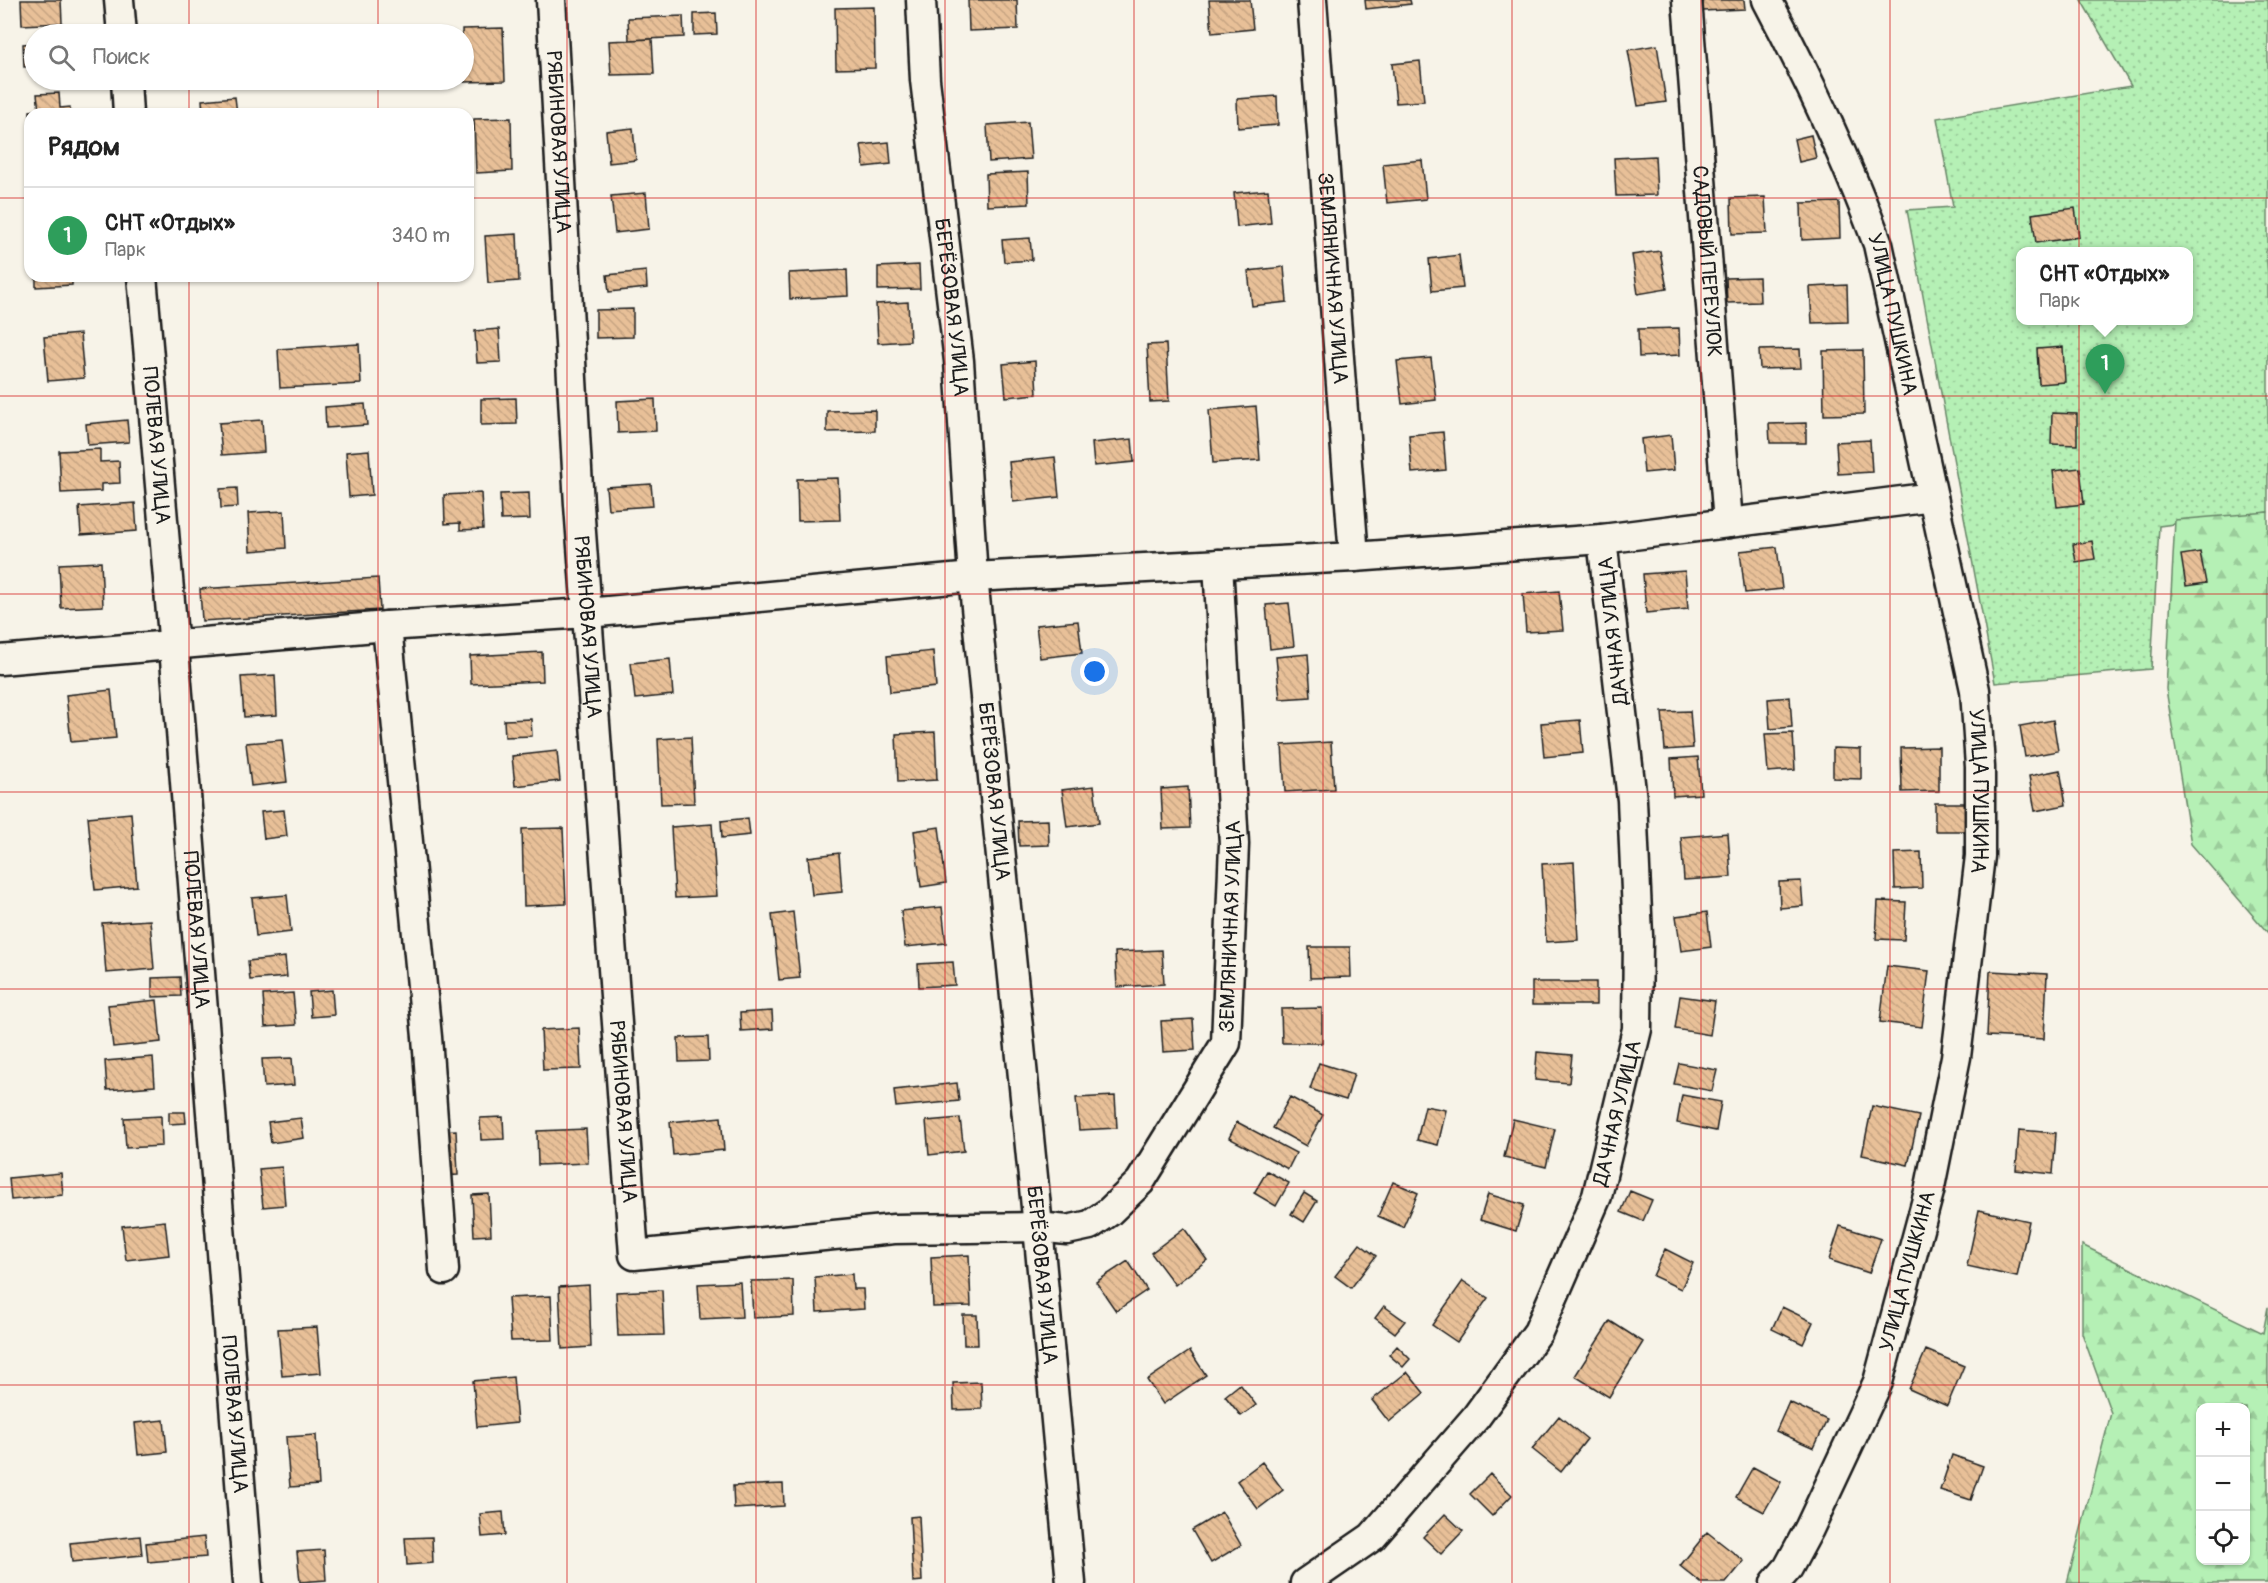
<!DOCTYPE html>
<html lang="ru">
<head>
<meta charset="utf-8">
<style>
  :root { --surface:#fff; --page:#f6f6f6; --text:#222; --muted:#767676; --line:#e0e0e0; --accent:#db2777 }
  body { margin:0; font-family:Pangolin,sans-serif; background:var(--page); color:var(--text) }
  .controls { position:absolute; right:18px; bottom:18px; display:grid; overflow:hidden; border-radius:12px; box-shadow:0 2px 4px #0004 }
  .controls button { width:54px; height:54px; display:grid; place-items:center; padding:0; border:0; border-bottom:2px solid var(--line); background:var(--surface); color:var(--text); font:30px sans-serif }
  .you { position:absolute; left:1095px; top:672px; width:21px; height:21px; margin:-15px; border:4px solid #fff; border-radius:50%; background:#1a73e8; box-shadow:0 0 0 9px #1a73e833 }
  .badge { display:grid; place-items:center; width:39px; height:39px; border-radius:50%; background:var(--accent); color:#fff; font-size:20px; font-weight:700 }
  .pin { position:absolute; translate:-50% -50px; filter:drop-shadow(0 2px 3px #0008) }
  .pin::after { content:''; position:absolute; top:32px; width:21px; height:18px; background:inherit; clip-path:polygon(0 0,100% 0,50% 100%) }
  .popup { position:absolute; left:2016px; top:247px; width:177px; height:78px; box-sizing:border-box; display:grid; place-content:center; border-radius:12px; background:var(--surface); filter:drop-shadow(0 2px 4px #0005); font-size:20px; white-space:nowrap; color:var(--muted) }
  .popup b { font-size:22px; color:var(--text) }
  .popup::after { content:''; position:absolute; left:50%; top:100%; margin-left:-12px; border:12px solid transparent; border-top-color:var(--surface) }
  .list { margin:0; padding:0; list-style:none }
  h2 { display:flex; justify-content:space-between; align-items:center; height:78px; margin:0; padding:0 24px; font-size:26px }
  h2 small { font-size:20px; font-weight:400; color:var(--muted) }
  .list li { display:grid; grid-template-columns:39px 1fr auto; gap:18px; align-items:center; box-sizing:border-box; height:96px; padding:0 24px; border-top:2px solid var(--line) }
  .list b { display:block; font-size:22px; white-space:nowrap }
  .list p { margin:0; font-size:20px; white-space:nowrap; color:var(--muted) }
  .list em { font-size:20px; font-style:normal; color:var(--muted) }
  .icon { flex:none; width:33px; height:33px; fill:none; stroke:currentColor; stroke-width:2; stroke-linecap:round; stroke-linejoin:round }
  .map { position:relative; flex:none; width:2268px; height:1583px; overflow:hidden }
  .search { position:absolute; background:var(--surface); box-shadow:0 2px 4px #0004; left:24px; top:24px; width:450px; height:66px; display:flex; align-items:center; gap:15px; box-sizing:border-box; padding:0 21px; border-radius:33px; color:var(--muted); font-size:22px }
  .panel { position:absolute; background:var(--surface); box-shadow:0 2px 4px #0004; left:24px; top:108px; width:450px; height:174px; border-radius:18px }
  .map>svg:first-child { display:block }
  .green { fill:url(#green-dots); stroke:#688668; stroke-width:1.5; fill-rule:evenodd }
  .forest { fill:url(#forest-firs); stroke:#688668; stroke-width:1.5; fill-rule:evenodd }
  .building { fill:url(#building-back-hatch); stroke:#1c1c1c; stroke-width:1.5 }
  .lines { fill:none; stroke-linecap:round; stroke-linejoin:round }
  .minor-casing { stroke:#1c1c1c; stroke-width:33 }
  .minor { stroke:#f7f3e8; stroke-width:28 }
  .grid { fill:none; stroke:#d62828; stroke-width:1.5; stroke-opacity:0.55 }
  .labels { text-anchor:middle; stroke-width:6; stroke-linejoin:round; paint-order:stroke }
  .street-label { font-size:21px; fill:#1c1c1c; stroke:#f7f3e8 }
</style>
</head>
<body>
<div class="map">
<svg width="2268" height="1583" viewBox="0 0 2268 1583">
  <defs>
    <pattern id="green-dots" width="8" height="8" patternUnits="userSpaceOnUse" patternTransform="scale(1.5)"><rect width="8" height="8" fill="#b5f0b5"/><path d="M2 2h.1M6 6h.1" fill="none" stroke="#9bcd9b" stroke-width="1.8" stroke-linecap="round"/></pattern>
    <pattern id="forest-firs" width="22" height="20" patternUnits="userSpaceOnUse" patternTransform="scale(1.5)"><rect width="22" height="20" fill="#b5f0b5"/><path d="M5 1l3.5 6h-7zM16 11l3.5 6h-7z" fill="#9bcd9b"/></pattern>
    <pattern id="building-back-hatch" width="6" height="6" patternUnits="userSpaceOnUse" patternTransform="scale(1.5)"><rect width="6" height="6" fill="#e8c098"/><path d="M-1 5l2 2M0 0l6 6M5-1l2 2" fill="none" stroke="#c6a482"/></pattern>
  </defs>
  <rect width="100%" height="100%" fill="#f7f3e8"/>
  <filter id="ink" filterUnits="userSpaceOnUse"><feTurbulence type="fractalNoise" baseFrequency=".0167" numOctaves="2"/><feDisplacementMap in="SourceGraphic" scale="12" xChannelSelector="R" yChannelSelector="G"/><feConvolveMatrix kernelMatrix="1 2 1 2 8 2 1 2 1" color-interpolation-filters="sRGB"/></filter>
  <g filter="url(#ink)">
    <!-- green -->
    <path class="green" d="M2081,0h187v247l-2,5 2,23v237l-109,14 -8,143 -156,14 -88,-473 46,-3 -16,-89 194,-32zM2021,252h168v68h-168z"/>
    <!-- forest -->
    <path class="forest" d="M2268,512v421l-77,-89 -25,-155 9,-169z
      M2082,1245l181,88 5,-26v276h-201l44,-170 -29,-80zM2200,1408h46v152h-46z"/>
    <!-- building -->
    <path class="building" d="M21,0h40l1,23 -40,2z
      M968,0h49l1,29 -49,2z
      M1209,0h41l3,29 -41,4z
      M1365,0h45l1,4 -45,5z
      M1703,0h41l1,9 -42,2z
      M874,7l1,61 -39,1 -1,-61z
      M716,13l1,21 -23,1v-21z
      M683,16l1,21 -55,3 -1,-22z
      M503,28l2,53 -41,1 -2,-53z
      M652,39l2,35 -43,1 -2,-34z
      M34,43v23l-10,1 -1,-23z
      M1657,45l9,57 -28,4 -10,-56z
      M1420,61l4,40 -28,2 -4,-39z
      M59,93l1,15 10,-1v7h-40v-3l9,-1 -2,-16z
      M1277,96l1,29 -40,3 -1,-29z
      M235,97l2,17h-34l-1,-14z
      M511,118l1,53 -36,2 -2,-54z
      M1028,122l3,37 -42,3 -2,-37z
      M633,128l3,32 -27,3 -3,-32z
      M1811,135l5,23 -17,4 -5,-23z
      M889,142l2,22 -27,3 -3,-22z
      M1655,156l2,39 -41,1 -2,-38z
      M1422,160l4,39 -39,4 -4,-39z
      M1028,172l1,32 -42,2 -1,-32z
      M1268,190l3,33 -34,4 -3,-34z
      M646,193l3,36 -34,4 -4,-37z
      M1765,197l2,36 -35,1 -1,-36z
      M1839,202l1,36 -38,2 -1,-37z
      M2075,208l4,29 -43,6 -4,-29z
      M517,234l2,47 -31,2 -3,-47z
      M1030,238l2,22 -28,2 -2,-22z
      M1660,251l7,38 -29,5 -6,-39z
      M1459,255l4,33 -31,3 -3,-32z
      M919,265l1,24 -42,1v-23z
      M1284,267l3,35 -35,4 -4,-35z
      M847,270l1,26 -58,3 -1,-26z
      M646,271l1,17 -38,4 -2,-17z
      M36,276h36v9l-36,2z
      M1759,277l1,25 -33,1 -1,-25z
      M1847,285l1,37 -36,1 -2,-36z
      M908,302l2,39 -32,2 -2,-39z
      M633,309v28l-37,1v-28z
      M1679,328l1,27 -41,2 -1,-28z
      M499,329l2,33 -24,1 -2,-32z
      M80,334l4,44 -36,3 -4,-44z
      M359,344l2,40 -81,4 -2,-39z
      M1166,344l3,57 -19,1 -3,-57z
      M2063,347l2,35 -26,2 -2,-35z
      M1800,349l1,19 -41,1 -1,-19z
      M1863,350l1,64 -40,1 -1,-64z
      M1431,358l5,42 -34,4 -5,-43z
      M1035,361l2,33 -31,3 -3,-33z
      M516,398l1,26 -36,1v-26z
      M655,399l1,32 -38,2 -1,-32z
      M365,404l2,21 -41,3 -1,-21z
      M1256,406l4,54 -47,3 -4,-53z
      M875,410v21l-48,1v-21z
      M2052,413l25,1v31l-26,-1z
      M127,420l2,22 -41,3 -2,-21z
      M262,420l2,32 -42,3 -3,-32z
      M1806,423v20h-36l-1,-19z
      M1443,432l3,38 -34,3 -3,-38z
      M1671,435l3,35 -30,3 -3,-34z
      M1132,439l2,23 -40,4 -2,-23z
      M1870,440l2,32 -34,2 -2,-32z
      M100,449v13l19,-1 1,22 -19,1v7l-40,2 -2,-42z
      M369,450l3,45 -23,2 -3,-45z
      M1055,457l4,40 -46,5 -4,-40z
      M2080,468l4,36 -27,3 -4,-36z
      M838,478l2,42 -42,1 -1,-42z
      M651,484l2,22 -45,3 -2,-22z
      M237,488l1,19 -17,1 -1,-19z
      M481,493l2,36 -23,1v-7l-15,1 -1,-29z
      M529,493l1,26 -29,1 -1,-26z
      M135,503l2,28 -56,4 -2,-28z
      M284,511l2,37 -36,3 -2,-38z
      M2092,541l3,18 -19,3 -3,-18z
      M1777,547l5,42 -37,4 -5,-42z
      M2200,552l6,31 -20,3 -5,-31z
      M101,562l2,44 -42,2 -2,-44z
      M1685,571l3,38 -42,4 -3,-39z
      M378,578l2,32 -178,11 -2,-32z
      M1559,591l4,39 -37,2 -3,-38z
      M1289,603l5,43 -24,3 -4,-44z
      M1078,621l4,32 -42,5 -4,-33z
      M933,651l3,36 -46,5 -3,-36z
      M542,652l1,29 -72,3 -1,-28z
      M1308,654l3,43 -31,2 -4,-42z
      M670,659l3,36 -38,4 -4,-36z
      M275,675l2,40 -33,2 -3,-40z
      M111,690l5,48 -45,4 -5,-47z
      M1790,697l2,30 -22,2 -2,-30z
      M1690,711l3,37 -28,2 -3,-38z
      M531,719l1,17 -27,1 -1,-17z
      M1580,720l3,33 -39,4 -3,-34z
      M2053,720l5,31 -33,6 -5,-31z
      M935,732l2,48 -39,2 -2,-48z
      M1793,733l2,37 -27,2 -3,-38z
      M691,737l3,66 -33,1 -3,-65z
      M282,740l5,42 -36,4 -5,-43z
      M1331,742l3,47 -49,3 -3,-47z
      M1939,747v44l-37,1 -1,-44z
      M1833,748l28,1v30l-28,-1z
      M557,751l3,30 -45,5 -3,-30z
      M1698,757l3,37 -28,2 -2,-37z
      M2060,770l6,35 -31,6 -6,-35z
      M1094,786l5,37 -32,4 -5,-37z
      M1188,787l2,41 -27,1 -2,-40z
      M1935,803h32v28h-32z
      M284,810l3,26 -23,3 -3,-27z
      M131,813l6,73 -42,4 -7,-73z
      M748,818l2,17 -28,3 -1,-17z
      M1048,820l1,25 -30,1 -1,-25z
      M712,824l5,72 -42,2 -4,-71z
      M939,827l7,56 -25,4 -7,-56z
      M563,828l3,76 -42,2 -2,-77z
      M1728,833l3,44 -47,3 -3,-43z
      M1921,852l1,36 -27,1 -1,-36z
      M839,853l3,39 -30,3 -4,-38z
      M1574,862l4,78 -32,2 -4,-78z
      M1801,881l2,25 -23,2 -1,-26z
      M287,895l4,37 -35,4 -4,-38z
      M1878,901l28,1 -2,38 -28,-1z
      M942,907l4,36 -41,4 -4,-36z
      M793,912l7,66 -21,2 -7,-65z
      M1707,912l4,35 -30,4 -5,-35z
      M150,920l4,49 -48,4 -4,-50z
      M1309,947h41l1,30 -41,1z
      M1162,950l2,34 -47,3 -2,-35z
      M285,957l2,20 -37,3 -2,-19z
      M953,962l2,23 -36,2 -1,-23z
      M1887,966l42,5 -7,56 -42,-5z
      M1990,971l57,3 -3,65 -57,-3z
      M180,977l1,19 -29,1v-19z
      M1532,982h64v23h-64z
      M332,990l2,25 -23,2 -2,-25z
      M293,993l3,32 -31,2 -2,-32z
      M1680,996l35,5 -5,34 -35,-6z
      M157,1000l4,42 -48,5 -5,-42z
      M1322,1008v35h-40l-1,-34z
      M772,1011l1,18 -32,2 -1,-18z
      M1193,1019l2,31 -32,2 -2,-31z
      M579,1028l2,41 -38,1 -2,-40z
      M708,1037l1,24 -30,1 -1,-24z
      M1537,1052l35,3 -3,28 -34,-3z
      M153,1057l2,29 -48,4 -2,-29z
      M292,1058l2,27 -30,2 -2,-28z
      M1319,1063l35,11 -8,26 -36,-11z
      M1679,1063l38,7 -5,21 -38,-7z
      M957,1083l2,18 -63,6 -2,-17z
      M1682,1095l39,7 -5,29 -39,-8z
      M1115,1096l2,32 -38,2 -3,-32z
      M1290,1097l33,18 -17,31 -33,-18z
      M1425,1106l21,4 -8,35 -21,-5z
      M1872,1106l47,10 -11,49 -46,-10z
      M169,1112h16l1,11 -17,1z
      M161,1116l1,30 -36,2 -2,-30z
      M503,1117l1,22 -23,1 -1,-22z
      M721,1117l3,33 -51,5 -3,-33z
      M301,1118l3,20 -33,5 -3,-21z
      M960,1118l4,33 -35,4 -3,-34z
      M1513,1119l42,10 -9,38 -42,-10z
      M1237,1122l59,31 -8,16 -59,-31z
      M586,1129l2,34 -50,2 -1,-34z
      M456,1130l2,45 -18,1 -2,-45z
      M2019,1130l37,3 -3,41 -37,-4z
      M282,1167l3,38 -22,2 -4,-38z
      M1267,1171l22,12 -13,23 -22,-13z
      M61,1173l2,22 -52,5 -2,-22z
      M1393,1182l25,11 -15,34 -25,-11z
      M1630,1191l22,9 -9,21 -22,-9z
      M1304,1193l13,8 -13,21 -13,-8z
      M489,1194l2,41 -17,1 -2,-41z
      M1488,1194l36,11 -8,26 -36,-11z
      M1979,1210l50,11 -12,56 -50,-11z
      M165,1221l4,34 -43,5 -4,-34z
      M1840,1226l41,13 -12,34 -40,-13z
      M1184,1228l23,32 -32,25 -24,-32z
      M1360,1244l16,12 -25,32 -16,-12z
      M1665,1249l28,14 -12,26 -28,-13z
      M969,1255l2,51 -38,1 -2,-50z
      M1128,1261l19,29 -31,21 -20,-29z
      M852,1274l1,15h10l1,20 -47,3 -2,-35z
      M793,1280l1,36 -41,2 -2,-37z
      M1463,1281l25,17 -31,44 -25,-17z
      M740,1282l2,35 -42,2 -2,-35z
      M589,1285l2,62 -29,2 -3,-62z
      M662,1290l2,45 -46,1 -2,-44z
      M551,1296l2,44 -42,1 -3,-43z
      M1384,1306l21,15 -10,12 -20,-15z
      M1782,1307l31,15 -10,22 -31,-15z
      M963,1315h14l1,30h-14z
      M1610,1321l33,21 -34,55 -34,-21z
      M317,1327l4,46 -39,3 -4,-47z
      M1397,1346l13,13 -7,8 -14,-12z
      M1926,1350l38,16 -17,40 -38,-17z
      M1190,1351l16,24 -43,29 -16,-24z
      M1407,1372l17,21 -35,29 -17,-22z
      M513,1377l4,46 -40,4 -4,-46z
      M981,1382l1,27 -28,1 -1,-27z
      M1240,1384l16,21 -15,11 -16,-20z
      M1789,1402l38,18 -13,28 -38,-17z
      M1559,1416l28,23 -26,33 -29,-23z
      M164,1420l3,32 -29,3 -3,-32z
      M316,1435l3,50 -29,2 -4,-50z
      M1952,1455l31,11 -12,34 -31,-10z
      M1262,1462l21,28 -25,19 -21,-28z
      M1753,1467l28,15 -17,30 -28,-15z
      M1490,1474l22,21 -20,21 -22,-22z
      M783,1484l1,22 -50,3 -1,-23z
      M503,1512l2,23 -23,2 -2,-23z
      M1222,1512l19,33 -30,18 -19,-33z
      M1445,1514l18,17 -22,23 -18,-17z
      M919,1516l3,65 -9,1 -3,-65z
      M1707,1532l37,29 -18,22h-25l-21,-17z
      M140,1536l2,19 -70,7 -2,-19z
      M204,1537l2,20 -58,5 -2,-19z
      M432,1537l1,26 -26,2 -2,-27z
      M324,1550l2,30 -26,2 -3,-30z"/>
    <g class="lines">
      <defs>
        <g id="minor">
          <path d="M119,0l3,34"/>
          <path id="s1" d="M551,0l28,505 55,750 260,-26 144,-2 29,3 23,-5 19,-13 31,-30 86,-139 8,-199 -16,-280"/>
          <path id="s2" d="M921,0l4,80 34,281 14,216 65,650 33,356"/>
          <path id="s3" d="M1312,0l42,557"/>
          <path id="s4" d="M1687,0l41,523"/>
          <path id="s5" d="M1767,0c42,79 80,161 111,244l97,446 5,77v89l-24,201 -27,135 -51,190 -69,147 -21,39 -13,15"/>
          <path d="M126,80l2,34"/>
          <path id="s6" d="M142,276l38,442 68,865"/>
          <path d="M387,626l40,411 17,233"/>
          <path d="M0,660l387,-34 200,-13 386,-36 381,-20 248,-18 331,-42"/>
          <path id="s7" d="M1305,1583l67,-46 104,-120 62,-85 59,-136 40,-167 1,-93 -6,-136 -30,-261"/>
        </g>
      </defs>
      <!-- minor casing -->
      <use href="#minor" class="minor-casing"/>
      <!-- minor -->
      <use href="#minor" class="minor"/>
    </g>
  </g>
  <!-- grid -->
  <path class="grid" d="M189,0v34M378,0v34M567,0v1583M756,0v1583M945,0v1583M1134,0v1583M1323,0v1583M1512,0v1583M1701,0v1583M1890,0v1583M2079,0v1583M189,80v34M378,80v34M0,198h30M468,198h1800M189,276v1307M378,276v1307M0,396h2268M0,594h2268M0,792h2268M0,989h2268M0,1187h2268M0,1385h2268"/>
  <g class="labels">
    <!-- street labels -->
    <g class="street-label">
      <text dy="7" stroke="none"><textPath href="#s1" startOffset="142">РЯБИНОВАЯ УЛИЦА</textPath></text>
      <text dy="7" stroke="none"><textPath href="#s4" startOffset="262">САДОВЫЙ ПЕРЕУЛОК</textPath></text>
      <text dy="7" stroke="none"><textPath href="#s3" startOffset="279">ЗЕМЛЯНИЧНАЯ УЛИЦА</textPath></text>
      <text dy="7" stroke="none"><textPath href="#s2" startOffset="309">БЕРЁЗОВАЯ УЛИЦА</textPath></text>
      <text dy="7" stroke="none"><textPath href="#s5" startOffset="340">УЛИЦА ПУШКИНА</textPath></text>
      <text dy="7" stroke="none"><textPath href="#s6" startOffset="170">ПОЛЕВАЯ УЛИЦА</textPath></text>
      <text dy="7" stroke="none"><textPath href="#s1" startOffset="628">РЯБИНОВАЯ УЛИЦА</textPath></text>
      <text transform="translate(1613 631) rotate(-96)" y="7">ДАЧНАЯ УЛИЦА</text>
      <text dy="7" stroke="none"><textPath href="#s2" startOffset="795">БЕРЁЗОВАЯ УЛИЦА</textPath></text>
      <text dy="7" stroke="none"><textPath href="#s5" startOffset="826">УЛИЦА ПУШКИНА</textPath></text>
      <text dy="7" stroke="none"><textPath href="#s1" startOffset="2062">ЗЕМЛЯНИЧНАЯ УЛИЦА</textPath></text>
      <text dy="7" stroke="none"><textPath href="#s6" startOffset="656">ПОЛЕВАЯ УЛИЦА</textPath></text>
      <text dy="7" stroke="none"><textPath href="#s1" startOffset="1114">РЯБИНОВАЯ УЛИЦА</textPath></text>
      <text dy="7" stroke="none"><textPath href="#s7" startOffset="579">ДАЧНАЯ УЛИЦА</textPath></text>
      <text transform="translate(1907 1271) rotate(-75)" y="7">УЛИЦА ПУШКИНА</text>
      <text dy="7" stroke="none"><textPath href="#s2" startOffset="1281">БЕРЁЗОВАЯ УЛИЦА</textPath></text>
      <text dy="7" stroke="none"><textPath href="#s6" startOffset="1142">ПОЛЕВАЯ УЛИЦА</textPath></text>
    </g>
  </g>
</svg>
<div class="controls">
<button>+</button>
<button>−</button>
<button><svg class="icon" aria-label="locate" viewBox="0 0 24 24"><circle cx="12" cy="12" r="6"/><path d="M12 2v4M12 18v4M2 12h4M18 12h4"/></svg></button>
</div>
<div class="you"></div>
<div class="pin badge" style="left:2105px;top:394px;background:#2e9e5b">1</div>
<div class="popup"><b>СНТ «Отдых»</b>Парк</div>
<div class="search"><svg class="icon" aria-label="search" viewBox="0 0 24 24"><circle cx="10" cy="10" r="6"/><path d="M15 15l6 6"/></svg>Поиск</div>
<section class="panel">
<h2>Рядом<small></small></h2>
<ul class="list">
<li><span class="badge" style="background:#2e9e5b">1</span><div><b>СНТ «Отдых»</b><p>Парк</p></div><em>340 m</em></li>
</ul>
</section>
</div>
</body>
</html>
